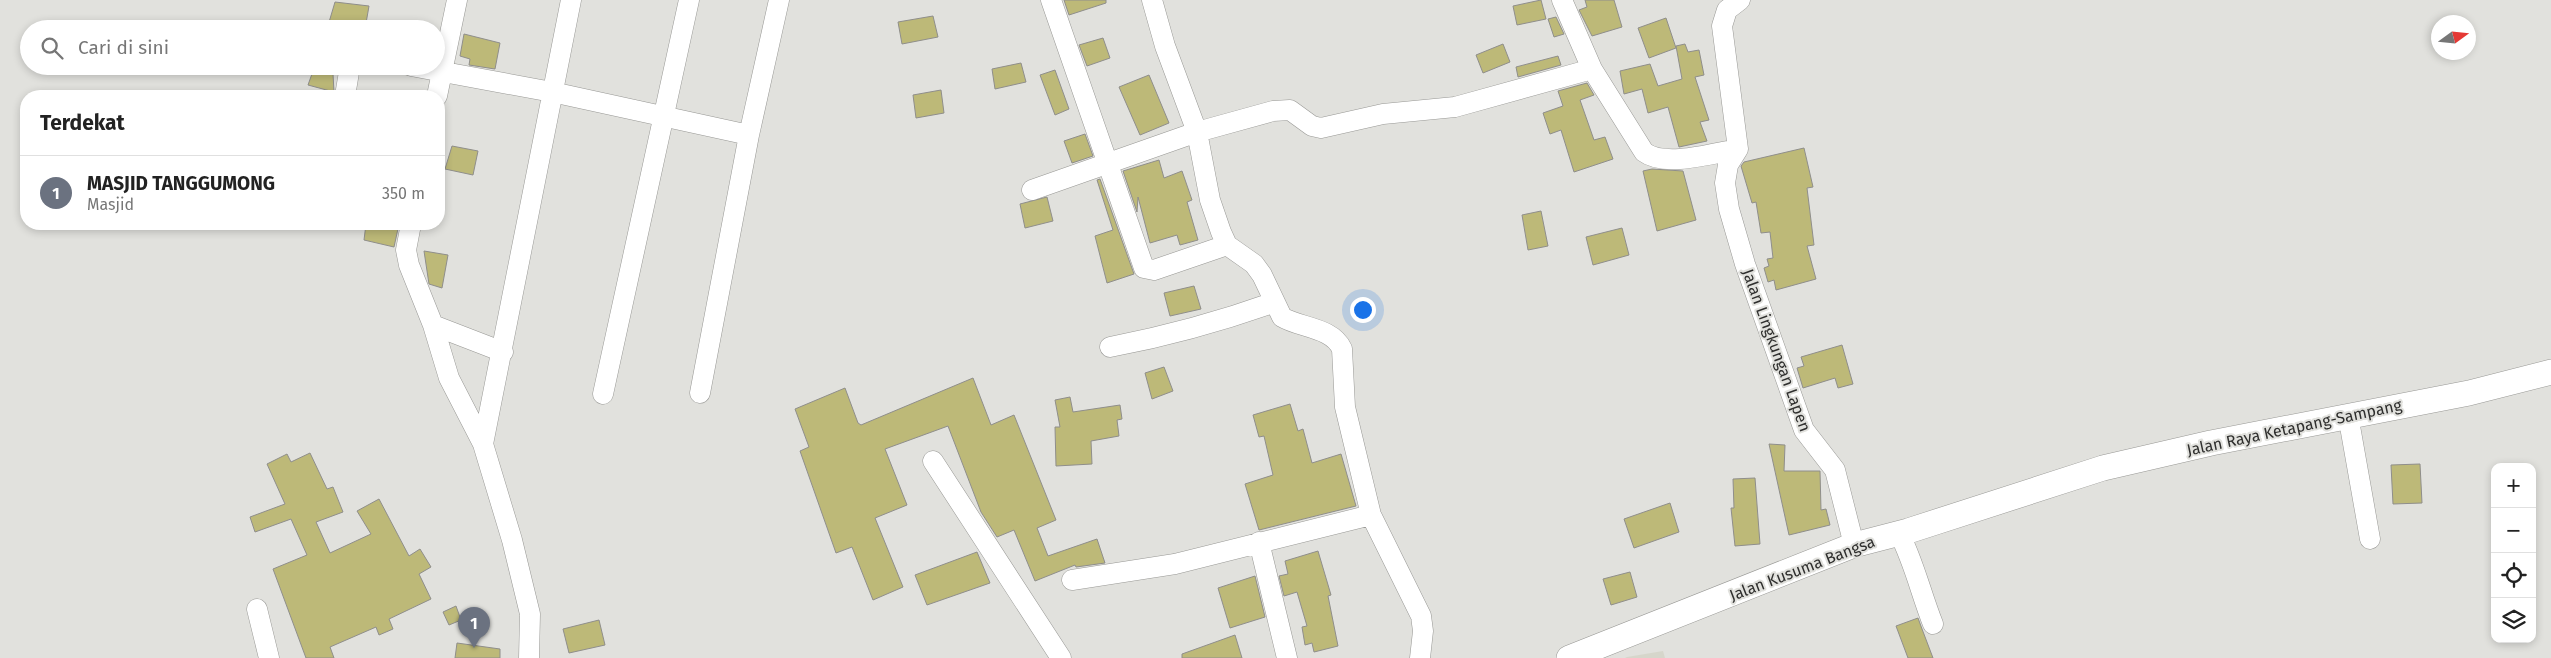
<!DOCTYPE html>
<html lang="id">
<head>
<meta charset="utf-8">
<style>
  :root { --surface:#fff; --page:#f2f2f2; --text:#222; --muted:#767676; --line:#e0e0e0; --accent:#111827 }
  body { margin:0; font-family:"Fira Sans",sans-serif; background:var(--page); color:var(--text) }
  .controls { position:absolute; right:15px; bottom:15px; display:grid; overflow:hidden; border-radius:10px; box-shadow:0 2px 8px #0003 }
  .controls button { width:45px; height:45px; display:grid; place-items:center; padding:0; border:0; border-bottom:1px solid var(--line); background:var(--surface); color:var(--text); font:25px sans-serif }
  .compass { position:absolute; left:2431px; top:15px; width:45px; height:45px; border-radius:50%; background:var(--surface); box-shadow:0 2px 8px #0003; rotate:75deg }
  .you { position:absolute; left:1362px; top:309px; width:18px; height:18px; margin:-12px; border:4px solid #fff; border-radius:50%; background:#1a73e8; box-shadow:0 0 0 8px #1a73e833 }
  .badge { display:grid; place-items:center; width:32px; height:32px; border-radius:50%; background:var(--accent); color:#fff; font-size:16px; font-weight:700 }
  .pin { position:absolute; translate:-50% -41px; filter:drop-shadow(0 1px 2px #0008) }
  .pin::after { content:''; position:absolute; top:26px; width:18px; height:15px; background:inherit; clip-path:polygon(0 0,100% 0,50% 100%) }
  .list { margin:0; padding:0; list-style:none }
  h2 { display:flex; justify-content:space-between; align-items:center; height:65px; margin:0; padding:0 20px; font-size:21px }
  h2 small { font-size:16px; font-weight:400; color:var(--muted) }
  .list li { display:grid; grid-template-columns:32px 1fr auto; gap:15px; align-items:center; box-sizing:border-box; height:75px; padding:0 20px; border-top:1px solid var(--line) }
  .list b { display:block; font-size:19px; white-space:nowrap }
  .list p { margin:0; font-size:16px; white-space:nowrap; color:var(--muted) }
  .list em { font-size:16px; font-style:normal; color:var(--muted) }
  .icon { flex:none; width:28px; height:28px; fill:none; stroke:currentColor; stroke-width:2; stroke-linecap:round; stroke-linejoin:round }
  .map { position:relative; flex:none; width:2551px; height:658px; overflow:hidden }
  .search { position:absolute; background:var(--surface); box-shadow:0 2px 8px #0003; left:20px; top:20px; width:425px; height:55px; display:flex; align-items:center; gap:12px; box-sizing:border-box; padding:0 18px; border-radius:28px; color:var(--muted); font-size:19px }
  .panel { position:absolute; background:var(--surface); box-shadow:0 2px 8px #0003; left:20px; top:90px; width:425px; height:140px; border-radius:20px }
  .map>svg:first-child { display:block }
  .built { fill:#d6d6cb }
  .building { fill:#bdb978; stroke:#8f8e8b }
  .lines { fill:none; stroke-linecap:round; stroke-linejoin:round }
  .minor-casing { stroke:#989895; stroke-width:21 }
  .major-casing { stroke:#989895; stroke-width:26 }
  .minor { stroke:#fff; stroke-width:20 }
  .major { stroke:#fff; stroke-width:25 }
  .labels { text-anchor:middle; stroke-width:4; stroke-linejoin:round; paint-order:stroke }
  .street-label { font-size:16px; fill:#2f2f2e; stroke:#e1e1dd }
</style>
</head>
<body>
<div class="map">
<svg width="2551" height="658" viewBox="0 0 2551 658">
  <rect width="100%" height="100%" fill="#e1e1dd"/>
  <!-- built -->
  <path class="built" d="M1663,651l2,7h-40l2,-1z"/>
  <!-- building -->
  <path class="building" d="M1064,0h42v3l-37,12z
    M1541,0l5,19 -29,6 -4,-19z
    M1585,0h29l8,27 -30,9 -13,-26 8,-3z
    M335,2l34,4 -4,23h-38z
    M933,16l5,21 -36,7 -4,-22z
    M1556,17l8,17 -10,3 -6,-18z
    M1666,18l10,30 -27,10 -11,-30z
    M464,34l36,9 -5,26 -26,-4 1,-6 -10,-3z
    M1103,38l7,20 -23,8 -8,-21z
    M1503,44l7,18 -27,11 -7,-18z
    M1685,44l3,8 11,-2 5,25 -9,2 14,43 -9,2 7,19 -28,6 -11,-40 -20,6 -6,-24 -18,5 -4,-23 30,-7 8,22 24,-7 -6,-33z
    M1558,56l3,9 -43,12 -2,-10z
    M1021,63l5,19 -31,7 -3,-20z
    M1055,70l14,39 -14,6 -15,-40z
    M313,71l20,3 1,18 -26,-7z
    M1149,75l20,48 -29,12 -21,-48z
    M1587,83l7,12 -14,5 14,40 11,-3 8,22 -39,13 -13,-42 -11,4 -7,-21 20,-7 -5,-15z
    M941,90l3,23 -28,5 -3,-23z
    M1085,134l8,22 -21,7 -8,-22z
    M452,146l26,5 -5,24 -28,-6z
    M1804,148l9,39 -6,1 7,57 -7,1 9,33 -40,11 -2,-10 -6,2 -4,-14 5,-2 -2,-7 6,-1 -3,-26 -9,1 -5,-31 -4,1 -11,-37 3,-4z
    M1159,160l5,18 18,-7 10,29 -5,2 11,38 -18,5 -3,-10 -27,8 -12,-46 -1,15 -14,-41z
    M1652,169l31,2 13,49 -39,11 -14,-60z
    M1100,179l34,95 -27,9 -12,-47 18,-6 -16,-50z
    M1047,197l6,24 -28,7 -5,-24z
    M1541,211l7,35 -20,4 -6,-35z
    M366,224h33l-5,23 -30,-7z
    M1622,228l7,27 -36,10 -7,-28z
    M424,251l24,4 -6,33 -13,-4z
    M1194,286l7,23 -31,7 -6,-23z
    M1842,345l11,39 -15,4 -3,-10 -32,10 -6,-20 7,-2 -3,-9z
    M1164,367l9,24 -21,8 -7,-26z
    M973,378l18,47 23,-10 42,105 -19,8 11,28 49,-17 8,24 -29,4 -1,-2 -40,16 -21,-51 -17,7 -16,-25 -33,-86 -63,23 22,56 -32,13 28,69 -30,13 -21,-53 -16,6 -36,-102 9,-4 -14,-38 50,-21 13,35 3,2z
    M1070,397l3,15 47,-7 2,14 -5,1 2,16 -28,5 1,23 -36,2 -1,-39h5l-5,-27z
    M1290,404l8,27 5,-2 9,34 29,-9 15,52 -97,24 -14,-46 28,-9 -9,-39 -5,1 -6,-22z
    M1769,444l16,1 -1,26h36l1,39 5,-1 4,16 -41,10z
    M310,453l17,36 6,-2 10,25 -27,10 14,31 41,-19 -14,-23 22,-12 30,57 11,-7 11,18 -12,7 12,25 -42,20 4,10 -14,6 -3,-8 -46,20 4,11h-28l-33,-89 34,-14 -16,-36 -36,13 -5,-15 35,-13 -18,-40 20,-10 4,8z
    M2420,464l2,39 -29,1 -2,-39z
    M1755,478l5,66 -25,2 -4,-38h3l-1,-29z
    M1670,503l9,29 -45,16 -10,-29z
    M1318,551l13,44 -3,1 10,50 -24,6 -2,-9 -7,2 -3,-18 5,-1 -10,-34 -13,4 -5,-20 9,-2 -3,-13z
    M977,552l13,31 -63,22 -12,-30z
    M1630,572l7,25 -26,8 -8,-26z
    M1255,576l10,41 -35,11 -12,-40z
    M456,606l5,14 -12,5 -6,-13z
    M1918,618l4,11 11,29h-25l-12,-32z
    M599,620l6,25 -36,8 -6,-24z
    M1235,635l7,23h-60v-4z
    M457,643l43,6v9h-45z"/>
  <g class="lines">
    <defs>
      <path id="minor" d="M1051,0l93,268 10,2 73,-25
        M1152,0l13,46 32,86 13,68 11,32 6,13 27,19 8,11 20,42c18,11 50,10 60,32l3,58 26,108 50,101 2,15 -3,27
        M1562,0l30,69 52,83c21,16 70,1 94,-3
        M1740,0l-13,10 -5,16 16,123 -10,16 -3,18 4,26 16,55 59,166 31,40 19,75
        M411,66l141,26 197,43
        M345,96l5,-30
        M437,96l20,-96
        M1032,190l165,-58 76,-21 17,-1 22,16 9,2 62,-14 72,-7 137,-38
        M411,224l-5,26 3,15 24,60 16,53 34,66 29,96 18,74 -1,44
        M433,325l70,27
        M1110,347c58,-11 109,-25 165,-45
        M700,393l49,-258 30,-135
        M603,394l86,-394
        M2348,415l22,124
        M483,444l88,-444
        M933,461l128,197
        M1899,533c15,29 22,61 34,91
        M1259,542l28,116
        M1072,580l103,-16 196,-49
        M257,609l12,49"/>
      <path id="major" d="M1569,658l285,-113 54,-14 195,-63 108,-25 258,-50 82,-21"/>
    </defs>
    <!-- minor casing -->
    <use href="#minor" class="minor-casing"/>
    <!-- major casing -->
    <use href="#major" class="major-casing"/>
    <!-- minor -->
    <use href="#minor" class="minor"/>
    <!-- major -->
    <use href="#major" class="major"/>
  </g>
  <g class="labels">
    <!-- street labels -->
    <g class="street-label">
      <text transform="translate(1777 350) rotate(70)" y="6">Jalan Lingkungan Lapen</text>
      <text transform="translate(2294 427) rotate(-12)" y="6">Jalan Raya Ketapang-Sampang</text>
      <text transform="translate(1802 568) rotate(-21)" y="6">Jalan Kusuma Bangsa</text>
    </g>
  </g>
</svg>
<div class="controls">
<button>+</button>
<button>−</button>
<button><svg class="icon" aria-label="locate" viewBox="0 0 24 24"><circle cx="12" cy="12" r="6"/><path d="M12 2v4M12 18v4M2 12h4M18 12h4"/></svg></button>
<button><svg class="icon" aria-label="layers" viewBox="0 0 24 24"><path d="M12 4l9 5-9 5-9-5zM3 14l9 5 9-5"/></svg></button>
</div>
<svg class="compass" viewBox="-18 -18 36 36"><path d="M0-13l5 13h-10z" fill="#e53935"/><path d="M0 13l5-13h-10z" fill="#767676"/></svg>
<div class="you"></div>
<div class="pin badge" style="left:474px;top:648px;background:#6b7280">1</div>
<div class="search"><svg class="icon" aria-label="search" viewBox="0 0 24 24"><circle cx="10" cy="10" r="6"/><path d="M15 15l6 6"/></svg>Cari di sini</div>
<section class="panel">
<h2>Terdekat<small></small></h2>
<ul class="list">
<li><span class="badge" style="background:#6b7280">1</span><div><b>MASJID TANGGUMONG</b><p>Masjid</p></div><em>350 m</em></li>
</ul>
</section>
</div>
</body>
</html>
